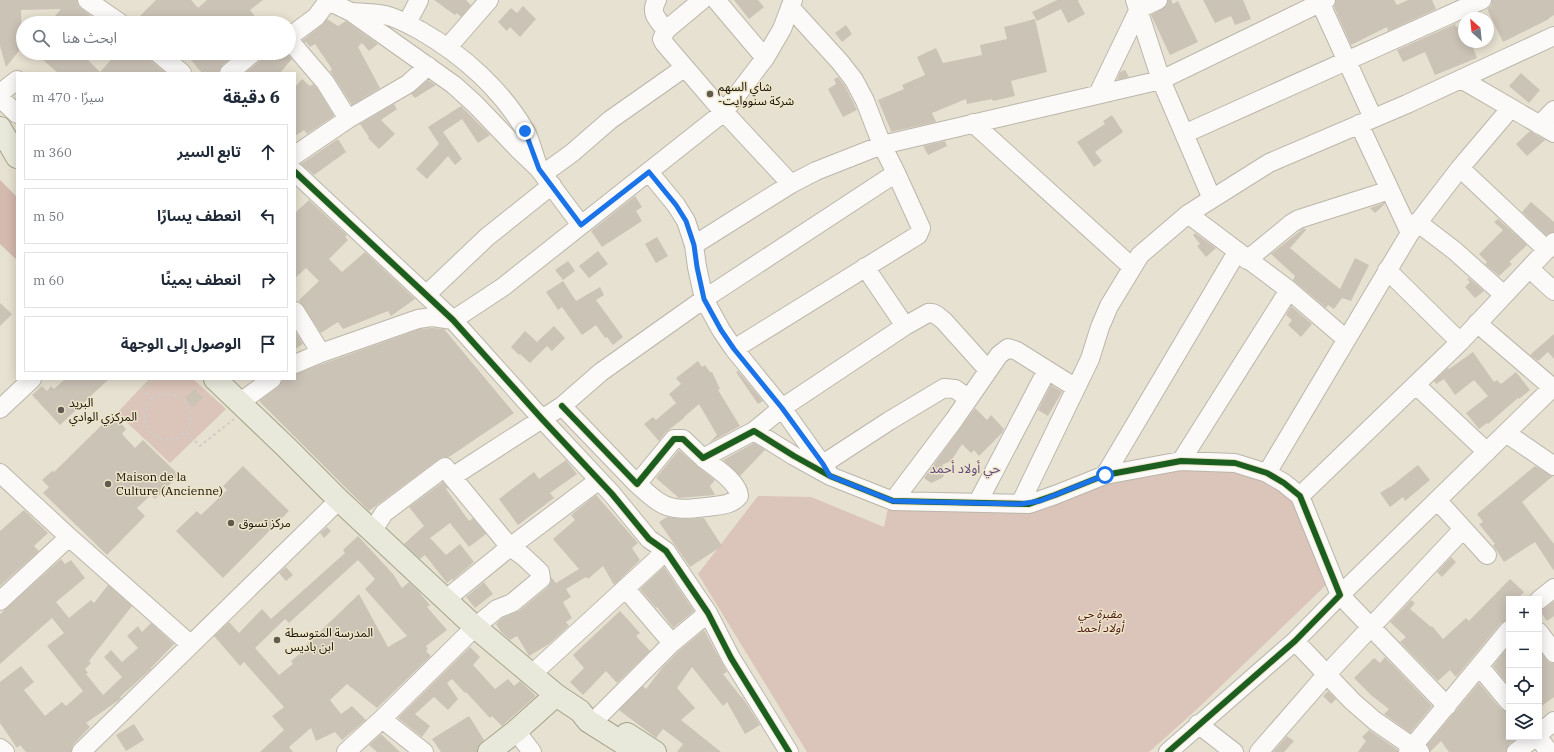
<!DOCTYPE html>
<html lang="ar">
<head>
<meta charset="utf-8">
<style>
  :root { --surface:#fff; --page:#f2f2f3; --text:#1f2937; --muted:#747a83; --line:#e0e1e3 }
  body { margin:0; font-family:"IBM Plex Serif","Noto Sans Arabic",serif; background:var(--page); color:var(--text); direction:rtl }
  .controls { position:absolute; right:12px; bottom:12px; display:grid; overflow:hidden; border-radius:0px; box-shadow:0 2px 10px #0003 }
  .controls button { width:36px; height:36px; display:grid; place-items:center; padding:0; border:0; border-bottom:1px solid var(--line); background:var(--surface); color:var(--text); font:20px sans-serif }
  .compass { position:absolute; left:1458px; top:12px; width:36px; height:36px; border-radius:50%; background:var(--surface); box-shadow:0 2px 10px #0003; rotate:333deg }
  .stop { position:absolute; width:12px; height:12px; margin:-9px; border:3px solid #1a73e8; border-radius:50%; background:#fff }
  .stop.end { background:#1a73e8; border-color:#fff; box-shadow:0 1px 4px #0008 }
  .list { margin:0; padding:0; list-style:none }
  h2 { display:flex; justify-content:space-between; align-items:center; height:52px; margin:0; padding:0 16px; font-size:17px }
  h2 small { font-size:13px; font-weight:400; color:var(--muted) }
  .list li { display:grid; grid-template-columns:26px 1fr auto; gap:12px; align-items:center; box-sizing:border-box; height:56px; margin:0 8px 8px; padding:0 8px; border:1px solid var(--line); border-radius:0px }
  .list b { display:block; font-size:15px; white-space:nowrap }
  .list em { font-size:13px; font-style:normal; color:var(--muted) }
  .icon { flex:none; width:22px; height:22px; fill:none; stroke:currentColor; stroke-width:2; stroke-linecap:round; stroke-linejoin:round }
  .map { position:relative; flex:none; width:1554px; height:752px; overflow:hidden; direction:ltr }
  .search { position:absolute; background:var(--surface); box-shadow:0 2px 10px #0003; left:16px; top:16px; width:280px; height:44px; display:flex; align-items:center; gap:10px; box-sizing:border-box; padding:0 14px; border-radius:22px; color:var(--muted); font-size:15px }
  .panel { position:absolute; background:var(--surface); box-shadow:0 2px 10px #0003; left:16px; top:72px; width:280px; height:308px; border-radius:0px; direction:rtl }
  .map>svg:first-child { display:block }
  .green { fill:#dbc4b9 }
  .forest { fill:#d3b9ae }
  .building { fill:#ccc3b7; fill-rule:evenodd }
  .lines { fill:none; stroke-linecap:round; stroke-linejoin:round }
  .minor-casing { stroke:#bbb6aa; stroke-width:20 }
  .major-casing { stroke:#a4a489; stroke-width:24 }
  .path { stroke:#cecdc8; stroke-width:2; stroke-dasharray:3 3; stroke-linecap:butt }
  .minor { stroke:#fbfaf8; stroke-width:18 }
  .major { stroke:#e8e9db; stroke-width:22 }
  .cycleway-casing { stroke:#efe5c9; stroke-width:8 }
  .cycleway { stroke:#1b5e20; stroke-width:6 }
  .route { stroke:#1a73e8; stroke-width:5 }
  .poi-dot { fill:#605b50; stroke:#efe5c9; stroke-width:1.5 }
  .labels { text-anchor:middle; stroke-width:3; stroke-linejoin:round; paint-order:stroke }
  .poi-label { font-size:12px; fill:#17130a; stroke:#efe5c9; text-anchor:start }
  .park-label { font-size:12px; font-style:italic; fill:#4c1610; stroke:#efe5c9 }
  .neighbourhood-label { font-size:13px; fill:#5f4886; stroke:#efe5c9 }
</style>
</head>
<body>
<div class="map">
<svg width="1554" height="752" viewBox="0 0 1554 752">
  <rect width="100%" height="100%" fill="#e7e1d1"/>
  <!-- green -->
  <path class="green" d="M149,379h44l33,30 -56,54 -53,-50z
    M1183,459l115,25 28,80 -1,22 -130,125 -46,41h-342l-109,-178 60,-78 53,1 73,30 5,-23 141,3z"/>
  <!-- forest -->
  <path class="forest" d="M0,180l17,17v63l-17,-16z"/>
  <!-- building -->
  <path class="building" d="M0,0h77l1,5 3,3 11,9 -5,6h-38l12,-14 -40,1 1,37 -16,20 -6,-21z
    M156,0h35l7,8 9,-8h56l-13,10 10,13h-52l-3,-3 -24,3h-21l-1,-1 -2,1h-24z
    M434,0h32l5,5 -10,12 -4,-4 -2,2z
    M734,0h24l6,7 -15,12z
    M1057,0h22l-1,1 7,13 -17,9 -7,-14 -24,12 -5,-9z
    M1168,0h3l2,4 5,-3 20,41 -28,13 -19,-40 15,-9z
    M1203,0h40l8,19 -16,6 -4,-9 -16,7z
    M1336,0h58l3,5 11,-5h24l4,9 -48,22 -1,-4 -36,18 -17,-38z
    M1492,0h62v15l-5,3v1l-46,23 -16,-33 4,-3z
    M523,6l13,13 -16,18 -10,-10 -3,4 -9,-9 13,-14 6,5z
    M327,19l11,7 8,-5 32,23 -9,7 -7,-8 -4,4 22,41 -28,17 -22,-34 2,-2 -17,-25 -5,3 -4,-5 -1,1 -2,-3 19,-15z
    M1035,19l12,53 -36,9 4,15 -22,5 -1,-2 -25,5 -1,-5 -34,14 4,9 -46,10 1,-1 -13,-31 26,-11 -2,-4 23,-10 -8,-18 19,-9 7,15 39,-8 -2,-10 27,-6 -3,-12z
    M1455,24l1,3 8,-3v18h7l6,16 -42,17 -10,-23 -22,10 -6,-12z
    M846,25l6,9 -10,8 -7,-9z
    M35,53h43l6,6 2,-1 14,14 17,-19h28l6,8 15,12h-108z
    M185,53h52l-15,12 -3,8h-17z
    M263,53h10l6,5 5,-5h2l6,6 -12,14h-35l15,-12z
    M1125,70l4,7 -12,3 3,-8z
    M1521,73l19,17 -11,13 -20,-17z
    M838,77l7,9 12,24 -14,7 -15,-28 8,-5 -2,-5z
    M302,79l8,7 3,-2 4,4 17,28 -27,18 -3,-4 -9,6v-49z
    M428,80l8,5 -21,13 -4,-4z
    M394,104l3,5 -16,11 14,14 -16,15 -11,-11 1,-1 -9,-13z
    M461,106l29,29 -12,8 -16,-24 -19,13 19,27 -7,6 -7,-9 -21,23 -11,-10 23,-25 -11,-17z
    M1112,115l11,17 -28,20 7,9 -8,6 -17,-25 28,-18 -2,-3z
    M1530,131l15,9 -18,16 -11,-12z
    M338,139l8,13 -32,23 -13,-11z
    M945,141l2,5 -19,9 -5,-9z
    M635,196l7,11 -6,4 6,10 -40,26 -11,-16z
    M309,200l38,35 -2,2 3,3 -19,19 13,13 23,-20 50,47 -24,17 -3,-5 -45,18 -5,-7 -17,11 -22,-33 20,-19 -13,-13 -11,10v-65z
    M1531,202l23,20v10l-8,3 -24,-23z
    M1384,203l1,1 -10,9 -5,-5z
    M1498,219l29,26 -18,17 3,2 -13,12 -14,-12 2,-2 -8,-8 24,-24 -9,-8z
    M1304,228l2,2 -16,18 25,21 25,20 15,-31 14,7 -18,36 -9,-3 -8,11 -6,-4 -2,3 -33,-28 2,-4 -24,-22z
    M1195,233l21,15 -10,9 -9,-11 3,-2 -7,-9z
    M657,237l11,19 -12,7 -11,-19z
    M598,251l10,13 -19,14 -10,-12z
    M568,261l7,10 -12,9 -8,-10z
    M1469,278l15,13 -9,7 -10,-11 5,-5 -3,-3z
    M563,281l13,20 24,-14 4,8 -8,5 27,37 -10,8 -6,-8 -2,1 -9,-13 -14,10 -20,-28 -4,3 -12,-18z
    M0,303l12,11 -12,12z
    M1291,306l21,18 -11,13 -13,-12 4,-5 -6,-5z
    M554,326l11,12 -13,13 -5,-5 -17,17 -10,-9 -1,1 -8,-8 14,-16 12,11z
    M432,328l12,1 70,84 -65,44h-6l-4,2 -70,52 -110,-110 19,-14 5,-8h12v-5l30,-11 95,-34z
    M295,331l8,13 -8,5z
    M1554,334v25l-6,-7 -10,9 -8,-6z
    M1473,352l21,30 3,-2 4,4 15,-12 14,18 -11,9 -1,-1 -30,26 -1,-1 -8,6 -13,-16 22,-17 -14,-16 -19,15 -11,-16 -8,5 -2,-3 14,-13 1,1z
    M698,361l4,6 3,-2 5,7h2l8,17 -2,1 22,36 -31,17 8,-8 -18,-31 -15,13v1l-18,14 -7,9 -15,-17 9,-7 3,3 20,-17 -7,-9 12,-10 -5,-6z
    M738,371l25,30 -5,3 -22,-32z
    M65,379h44l-49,46 -28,-30 10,-9 5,5 4,-5 3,3z
    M1051,385l11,7 -14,24 -10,-6z
    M195,389l8,9 -10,9 -8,-9z
    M975,408l12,12 4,-5 13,14 -2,4 -23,23 -5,-6 -3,3 -9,-9 -11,17 -9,4 4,8 -4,5 -11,5 -7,-5z
    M113,414l13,15 -4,5 13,14 8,-8 36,35 -24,24 -4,-4 -14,13 8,8 -38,39 -64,-62 6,-6 -7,-7 10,-9 2,1z
    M754,443l11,7 -25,26 -17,-16z
    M679,450l18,16 18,14 -5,6 5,9 -36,3 -23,-20z
    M566,460l11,14 -27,19 4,5 -36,27 -19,-26 35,-27 5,7z
    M1418,465l12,15 -25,21 -2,-4 -13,10 -10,-14 9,-6v1z
    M243,466l46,45 -66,67 -47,-47 21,-20 4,4 26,-25 -4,-4z
    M1535,466l18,10 -31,26 32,42v27l-19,-29 -31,20 -11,-17 2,-1 -16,-20 4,-2 -6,-8z
    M443,482l5,6 -2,1 23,32 4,-3 13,16 -17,13 -19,-24 -20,15 16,17 14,-11 14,18 -21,18 -1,-1 -5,4 -22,-28 -5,4 -16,-15 20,-18 -15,-19z
    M596,495l42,48 -6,5 8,12 -26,25 -11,-19 -15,13 -2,-2 -20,12 5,8 -8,5 9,16 -6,4 3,4 -20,18 -20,12 -12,-20 -7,4 -9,-8 -5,-8 6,-6 17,-7 29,-24 3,-5v-5l5,6 23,-14 -26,-30 22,-19 -4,-5z
    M24,510l24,23 -14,13 5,5 -39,35v-55z
    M667,517l18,2 19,-1 18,28 -32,21 -31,-45z
    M327,527l4,4 -7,7 -4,-5z
    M358,536l35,38 9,14 7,-6 10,10 11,13 -3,2 20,23 -21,16 2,4 -2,1 5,5 -54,52 -30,-24 -17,16 11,14 11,-8 14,14 -24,20 -7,-8 -19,9 -5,-13 -22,19 4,5h-33l24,-22 -12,-14 12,-9 -40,-45 -4,4 -26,-30 15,-14 10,11 23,-24 9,10 74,-66 -2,-3 3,-3zM358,560l17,19 -10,10 42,47 -19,11 -29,-53 -53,51 2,2 -17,14 2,3 -14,11 -24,-27 30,-29 4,4z
    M1451,557l5,5 -14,15 -5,-5z
    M61,559l4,5 6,-4 14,18 -29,24 13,16 22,-18 3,3 14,-18 24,21 -43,55 2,2 -6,6 3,4 -2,1 17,21 19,-18 -18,-20 7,-7 11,12 16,-14 -11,-12 11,-10 4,6 9,-9 23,21 -23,24v1l-31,28 1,1 -2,2 -33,23 4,4 -17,18 -2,7h-45l-6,-7 -3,3 -17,-25v-41l21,-16 13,16 -10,8 21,26 17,-14 4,4 17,-15 -36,-45 17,-13 -12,-15 -52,46v-50z
    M286,567l7,8 -7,6 -7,-8z
    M664,567l30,44 -21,17 -16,-21 -1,1 -16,-19z
    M1510,579l14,13 -7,7h-8v21l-8,3 -45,54 -6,-7 -12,11 -38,-39 6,-5 -16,-15 21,-22 4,3 -5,6 21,18 1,-1 11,13 23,-21 3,3z
    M484,582l9,12 -18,14 -9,-11z
    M1554,601v15l-7,5 -8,-11 6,-2z
    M620,611l20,22 -4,3 14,15 -33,32 -11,-12 -23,24 -13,-13 14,-14 -11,-13z
    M704,630l23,42 -4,2 18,23h1l18,28 -15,9 -18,-32 -4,4 -31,-39 -15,21 18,20 -14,12 40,32h-44l6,-8 -20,-15 -7,9 -37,-28 24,-24 3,3 17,-22 16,-16z
    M1509,646v40l-16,-20z
    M470,647l10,10 -7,8 22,24 13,-10 6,7 6,-5 16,15 -34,30 -10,-10 -2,2 -24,-26 -1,1 -13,-14 -5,4 11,16 -10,11 -14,-13 -19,17 15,12 -8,11 -24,-19z
    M1539,650l7,9 3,3 5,1v34l-15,11z
    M1385,657l47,49 -22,27 -26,-19 5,-5 -17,-13 -18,-18 20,-20 6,5z
    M1479,683l22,26 8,3v25h9l-9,7 -3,8h-57l-8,-11 -11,11 -3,-7z
    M1328,691l8,8 -5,5 -8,-8z
    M469,716l15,24 -6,7 -1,5h-36l-9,-13z
    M134,724l10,16 -18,11 -10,-16z
    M1369,730l29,20v2h-40l8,-11 -4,-4z
    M381,734l19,18h-23l-8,-7z
    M1287,736l7,5 -10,11h-11z"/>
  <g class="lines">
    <defs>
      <path id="minor" d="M87,0l33,23
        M326,0l25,12 103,73 21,19 44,46 20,19 42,56
        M657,0c-8,13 1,20 9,30
        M702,0l-36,30 -4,9 2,4 48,56 79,85
        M716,0l49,58
        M1135,0l26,80 51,119
        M1319,0l54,118
        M352,12c11,1 23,1 33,3 13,3 25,10 36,16 42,24 81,59 105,101 5,10 8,23 12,34
        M407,23l12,-23
        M289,37l27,-20 12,-16
        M289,40l36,42 23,37
        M448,47l41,-47
        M158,53l24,20
        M229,73l24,-20
        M1461,79l93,54
        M0,93l17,-13
        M1098,94l41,-85 19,-9
        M0,98l17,16
        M973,123l159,144
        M1359,124l51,109
        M1539,125l15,-15
        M1184,134l298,-134
        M295,155l53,-36 60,-35 20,-18
        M1460,168l87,82
        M295,172l158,148 89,99 70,75 37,45 17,12 42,62 23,45 58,94
        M649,172l27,33 10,16 8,24 3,22 7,32 17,31 13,19 48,59 47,66
        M543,174l29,-21 38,-33 74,-52
        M1188,214l101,76 57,49
        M1417,222l38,29 49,44
        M694,245l97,-61 25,-13 66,-26 279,-65 165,-80
        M1247,260l45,-37 7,-4 91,-29
        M865,267l40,59
        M1530,269l24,22
        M1387,270l73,72
        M427,294l60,-57 65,-52
        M295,311l26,42
        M1477,323l77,66
        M734,349l184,-114 3,-7 -25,-55 -14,-28 -17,-44 -11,-21 -14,-18 -50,-55
        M295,364l26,-11 97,-34 14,-2 21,3 50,-33 221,-175 41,-54 17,-29 11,-29
        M1416,385l71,67
        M239,403l33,-24
        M562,406l75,78 37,-45h9l20,19 51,-27 40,25 36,20 63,25 136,3 26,-9 50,-20 76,-14 54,2 32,10 17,10 16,13 40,99 -45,46 -127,111
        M0,409l32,-30
        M754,431l28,-23 123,-82 23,-13c7,-1 11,4 16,8l44,49
        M1506,433l48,33
        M1181,461l108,-171
        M823,464l66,-43 55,-33 11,1 13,9
        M0,473l69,64 121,107
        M1267,473l143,-240 50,-65 50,-59
        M1105,475l132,-223
        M637,484c7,6 14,13 22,18 16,11 37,6 55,4 9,-1 19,-2 25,-10 -1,-15 -25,-29 -36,-38
        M1300,496l160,-154 94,-100
        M1437,500l50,55
        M893,501l61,-81 45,-65 9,-7 9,3 59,37
        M978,502l69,-132
        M1020,504l70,-145 10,-32 9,-21 31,-51 48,-41 81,-51 138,-59 147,-68
        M373,530l11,-17 61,-46 7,10 110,-71 39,-34 103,-73 192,-126
        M625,588l47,55
        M445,600l65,-53 89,-67
        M1539,600l15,-12
        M0,601l69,-64
        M1539,632l15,21
        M1295,641l57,60 23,20 45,31
        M1479,666l30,36
        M531,675l135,-124
        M1447,706l-107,-111 212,-207
        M599,716l73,-73 36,-30
        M382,719l42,33
        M1198,724l36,28
        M516,731l16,21
        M1539,734l15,-13
        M1538,737l11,15
        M0,748l5,4
        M81,752l258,-252
        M346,752l36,-33 93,-92 22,-18 15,-6 29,-24 -1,-7 -17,-16 -13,-9 -58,-70
        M1259,752l67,-77 137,-146
        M1408,752l101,-122
        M1516,752l19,-15"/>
      <path id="major" d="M0,128l17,29
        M215,379l72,69 52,52 136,127 81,68
        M627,734l28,18
        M489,752l27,-21 40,-36 24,16 8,10 49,31"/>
    </defs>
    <!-- minor casing -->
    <use href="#minor" class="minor-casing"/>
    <!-- major casing -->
    <use href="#major" class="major-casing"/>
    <!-- path -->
    <path class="path" d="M145 417a23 23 0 1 1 46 0a23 23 0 1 1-46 0Z
      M152,399l-10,-10 12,-10
      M186,433l14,13 34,-27"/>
    <!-- minor -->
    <use href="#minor" class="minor"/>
    <!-- major -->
    <use href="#major" class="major"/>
    <defs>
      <path id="cycleway" d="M295,172l158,148 89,99 70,75 37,45 17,12 42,62 23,45 58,94
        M562,406l75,78 37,-45h9l20,19 51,-27 40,25 36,20 63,25 136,3 26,-9 50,-20 76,-14 54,2 32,10 17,10 16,13 40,99 -45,46 -127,111"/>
    </defs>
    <!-- cycleway casing -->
    <use href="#cycleway" class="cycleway-casing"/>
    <!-- cycleway -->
    <use href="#cycleway" class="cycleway"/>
  </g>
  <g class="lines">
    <!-- route -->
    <path class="route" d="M525,131l14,38 42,56 68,-53 27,33 10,16 8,24 3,22 7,32 17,31 13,19 48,59 41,56 7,12 63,25 127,3 20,-3 65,-26"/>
  </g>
  <!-- markers -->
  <g class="poi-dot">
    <circle cx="710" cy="94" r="4"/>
    <circle cx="61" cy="410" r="4"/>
    <circle cx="108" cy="484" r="4"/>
    <circle cx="231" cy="523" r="4"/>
    <circle cx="277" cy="640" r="4"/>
  </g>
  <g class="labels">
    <!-- poi labels -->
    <g class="poi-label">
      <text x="718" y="91">شاي السهم<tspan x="718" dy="14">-شركة سنووايت</tspan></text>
      <text x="69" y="407">البريد<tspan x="69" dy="14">المركزي الوادي</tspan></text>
      <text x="116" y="481">Maison de la<tspan x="116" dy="14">Culture (Ancienne)</tspan></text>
      <text x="239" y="527">مركز تسوق</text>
      <text x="285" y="637">المدرسة المتوسطة<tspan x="285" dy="14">ابن باديس</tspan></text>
    </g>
    <!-- park labels -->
    <g class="park-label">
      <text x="1100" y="618">مقبرة حي<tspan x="1100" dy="14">أولاد أحمد</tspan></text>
    </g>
    <!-- neighbourhood labels -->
    <g class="neighbourhood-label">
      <text x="965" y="473">حي أولاد أحمد</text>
    </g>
  </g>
</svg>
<div class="controls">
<button>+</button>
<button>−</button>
<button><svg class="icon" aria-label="locate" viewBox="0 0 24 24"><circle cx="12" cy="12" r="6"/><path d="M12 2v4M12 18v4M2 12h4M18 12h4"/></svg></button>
<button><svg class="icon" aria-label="layers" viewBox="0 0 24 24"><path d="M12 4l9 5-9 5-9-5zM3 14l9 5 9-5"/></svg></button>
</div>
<svg class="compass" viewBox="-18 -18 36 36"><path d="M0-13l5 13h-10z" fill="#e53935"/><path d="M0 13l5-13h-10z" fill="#747a83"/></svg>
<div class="stop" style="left:1105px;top:475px"></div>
<div class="stop end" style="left:525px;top:131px"></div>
<div class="search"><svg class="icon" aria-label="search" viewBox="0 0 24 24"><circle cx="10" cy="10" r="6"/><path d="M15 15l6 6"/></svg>ابحث هنا</div>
<section class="panel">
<h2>6 دقيقة<small>سيرًا · 470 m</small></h2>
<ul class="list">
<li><svg class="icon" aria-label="ahead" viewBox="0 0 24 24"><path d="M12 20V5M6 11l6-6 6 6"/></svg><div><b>تابع السير</b></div><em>360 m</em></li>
<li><svg class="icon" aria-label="left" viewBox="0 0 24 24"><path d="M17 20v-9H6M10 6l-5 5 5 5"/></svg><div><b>انعطف يسارًا</b></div><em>50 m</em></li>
<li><svg class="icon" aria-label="right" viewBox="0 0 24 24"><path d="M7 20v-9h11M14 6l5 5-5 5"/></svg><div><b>انعطف يمينًا</b></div><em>60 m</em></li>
<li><svg class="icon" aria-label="arrive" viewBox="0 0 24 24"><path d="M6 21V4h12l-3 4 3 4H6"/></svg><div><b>الوصول إلى الوجهة</b></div></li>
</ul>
</section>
</div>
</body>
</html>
